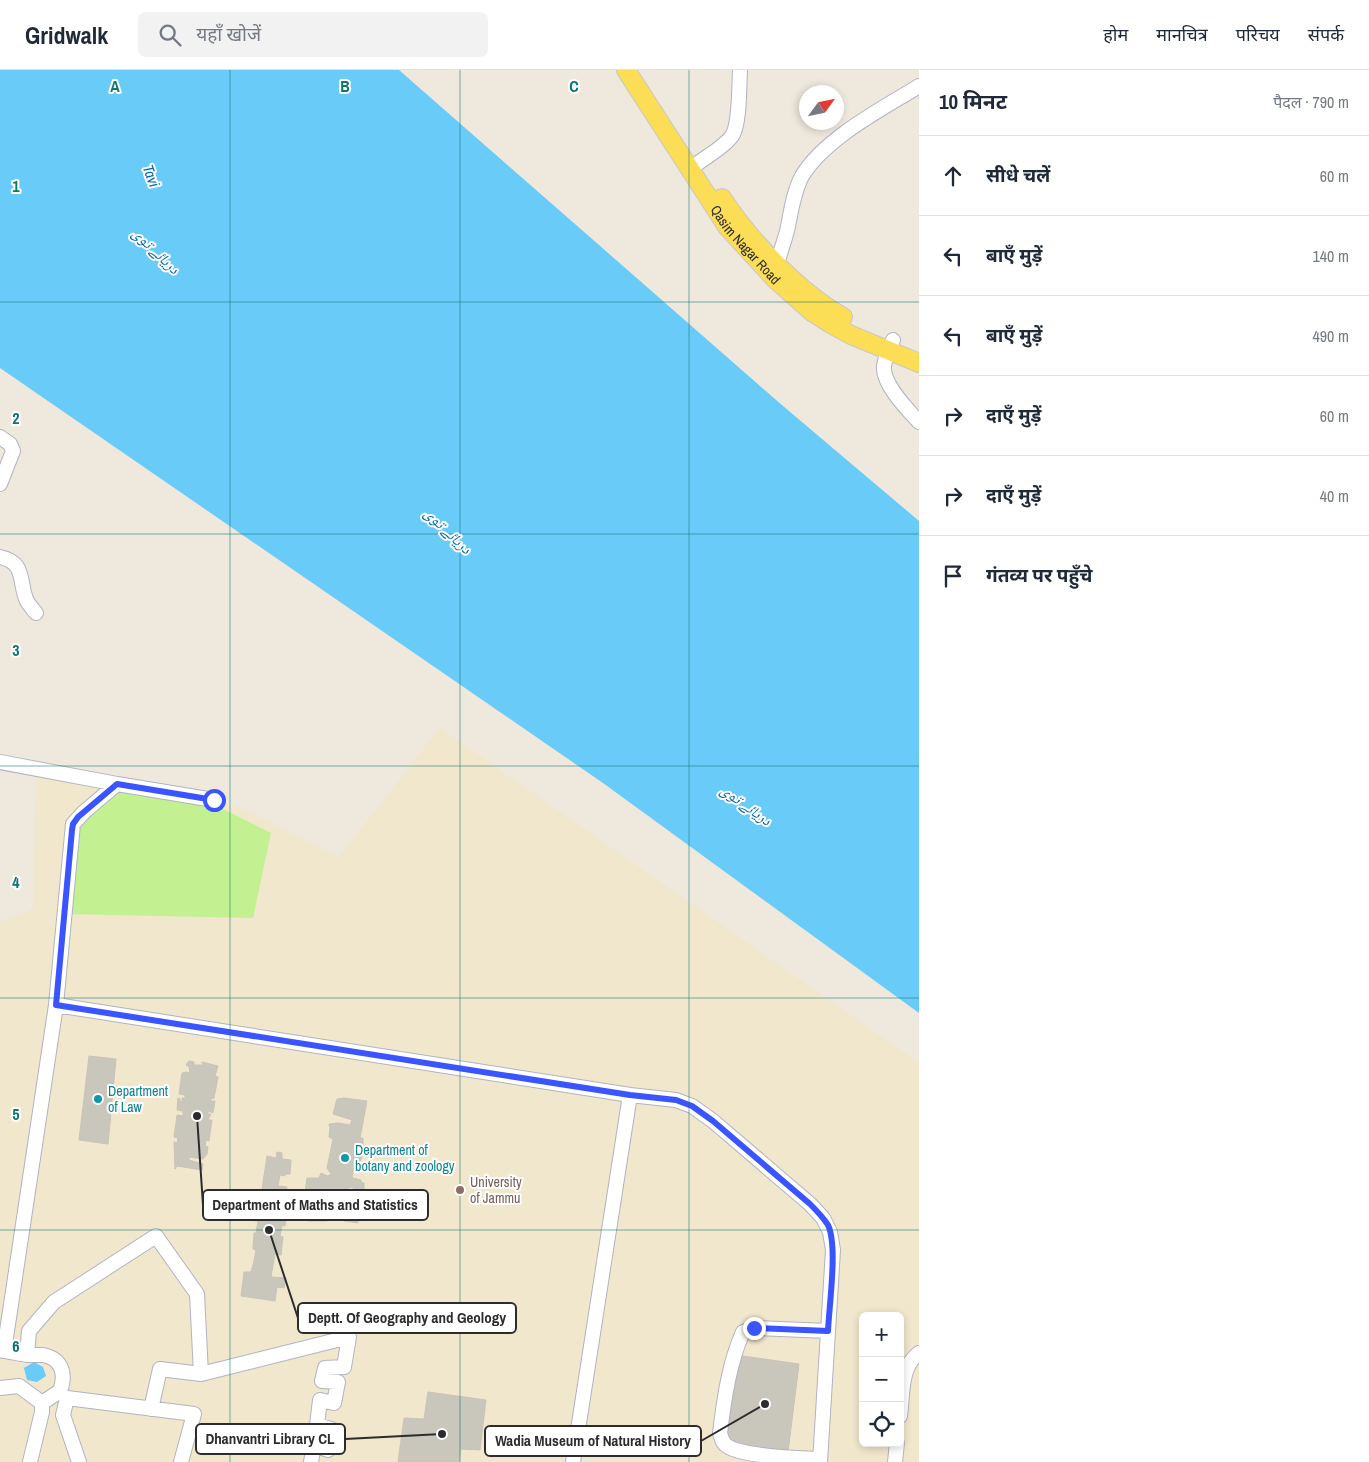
<!DOCTYPE html>
<html lang="hi">
<head>
<meta charset="utf-8">
<style>
  :root { --surface:#fff; --page:#f2f2f3; --text:#1f2937; --muted:#747a83; --line:#e0e1e3 }
  body { margin:0; font-family:"Archivo Narrow","Noto Naskh Arabic","Noto Sans Devanagari",sans-serif; background:var(--page); color:var(--text) }
  .controls { position:absolute; right:15px; bottom:15px; display:grid; overflow:hidden; border-radius:8px; box-shadow:0 2px 8px #0003 }
  .controls button { width:45px; height:45px; display:grid; place-items:center; padding:0; border:0; border-bottom:1px solid var(--line); background:var(--surface); color:var(--text); font:25px sans-serif }
  .compass { position:absolute; left:799px; top:15px; width:45px; height:45px; border-radius:50%; background:var(--surface); box-shadow:0 2px 8px #0003; rotate:57deg }
  .stop { position:absolute; width:15px; height:15px; margin:-11px; border:4px solid #3a54ff; border-radius:50%; background:#fff }
  .stop.end { background:#3a54ff; border-color:#fff; box-shadow:0 1px 5px #0008 }
  .list { margin:0; padding:0; list-style:none }
  h2 { display:flex; justify-content:space-between; align-items:center; height:65px; margin:0; padding:0 20px; font-size:21px }
  h2 small { font-size:16px; font-weight:400; color:var(--muted) }
  .list li { display:grid; grid-template-columns:32px 1fr auto; gap:15px; align-items:center; box-sizing:border-box; height:80px; padding:0 20px; border-top:1px solid var(--line) }
  .list b { display:block; font-size:19px; white-space:nowrap }
  .list em { font-size:16px; font-style:normal; color:var(--muted) }
  .icon { flex:none; width:28px; height:28px; fill:none; stroke:currentColor; stroke-width:2; stroke-linecap:round; stroke-linejoin:round }
  .map { position:relative; flex:none; width:919px; height:1392px; overflow:hidden }
  header { display:flex; align-items:center; gap:30px; box-sizing:border-box; height:70px; padding:0 25px; background:var(--surface); border-bottom:1px solid var(--line) }
  header strong { font-size:24px }
  nav { display:flex; gap:28px; margin-inline-start:auto; font-size:18px }
  .search { width:350px; height:45px; background:var(--page); display:flex; align-items:center; gap:12px; box-sizing:border-box; padding:0 18px; border-radius:8px; color:var(--muted); font-size:19px }
  main { display:flex }
  aside { flex:1; background:var(--surface) }
  .map>svg:first-child { display:block }
  .education { fill:#f1e7cc; fill-rule:evenodd }
  .pitch { fill:#c3f191 }
  .water { fill:#69cbf8 }
  .building { fill:#c9c6bc; stroke:#cac4b6 }
  .lines { fill:none; stroke-linecap:round; stroke-linejoin:round }
  .minor-casing { stroke:#b1b3c0; stroke-width:16 }
  .major-casing { stroke:#c8c8c8; stroke-width:20 }
  .minor { stroke:#fff; stroke-width:14 }
  .major { stroke:#fbdd56; stroke-width:18 }
  .route { stroke:#3a54ff; stroke-width:6 }
  .grid { fill:none; stroke:#0f766e; stroke-width:1; stroke-opacity:0.55 }
  .culture-dot { fill:#0f9aa8; stroke:#fff; stroke-width:2 }
  .education-dot { fill:#8d6e63; stroke:#fff; stroke-width:2 }
  .labels { text-anchor:middle; stroke-width:4; stroke-linejoin:round; paint-order:stroke }
  .street-label { font-size:14px; fill:#2c2c2c; stroke:#fff }
  .culture-label { font-size:14px; fill:#0d838f; stroke:#fff; text-anchor:start }
  .education-label { font-size:14px; fill:#785e54; stroke:#fff; text-anchor:start }
  .water-label { font-size:15px; font-style:italic; fill:#0367a8; stroke:#fff }
  .grid-label { font-size:16px; text-anchor:middle; font-weight:bold; fill:#0f766e; stroke:#fff; stroke-width:4; stroke-linejoin:round; paint-order:stroke }
  .leader { fill:none; stroke:#2c2c2c; stroke-width:2 }
  .callout-dot { fill:#2c2c2c; stroke:#fff; stroke-width:2 }
  .callout { fill:#fff; stroke:#2c2c2c; stroke-width:2 }
  .callout-label { font-size:15px; text-anchor:middle; font-weight:bold; fill:#2c2c2c }
</style>
</head>
<body>
<header>
<strong>Gridwalk</strong>
<div class="search"><svg class="icon" aria-label="search" viewBox="0 0 24 24"><circle cx="10" cy="10" r="6"/><path d="M15 15l6 6"/></svg>यहाँ खोजें</div>
<nav><a>होम</a><a>मानचित्र</a><a>परिचय</a><a>संपर्क</a></nav>
</header>
<main>
<div class="map">
<svg width="919" height="1392" viewBox="0 0 919 1392">
  <rect width="100%" height="100%" fill="#eee8dd"/>
  <!-- education -->
  <path class="education" d="M440,658l479,335v399h-919v-540l33,-13 3,-145 73,10 126,32 104,51zM863,1246h37v127h-37z"/>
  <!-- pitch -->
  <path class="pitch" d="M109,713l110,24 52,26 -18,85 -189,-4 4,-97z"/>
  <!-- water -->
  <path class="water" d="M0,0h399l384,336 136,115v492l-316,-230 -603,-415z
    M34,1292l9,5 3,9 -9,6 -10,-2 -3,-12z"/>
  <!-- building -->
  <path class="building" d="M89,986l27,3 -8,85 -29,-4z
    M189,991l5,1v3h9l-1,-3 16,4 -3,10 3,1 -4,21 -3,1 -1,2h5l-2,12 -5,-2v3h3l-3,6h4l-3,21 -3,-1 -1,6 3,1 -1,7 -4,5 -14,-2v3l14,4 -1,6 -25,-4 -2,3 -1,-27 3,1 1,-5 -4,-1 3,-22 6,1v-5l-6,-1 1,-12 2,1v2l2,1v-4h3v-3l-6,-1 3,-21 4,-1 4,1 -1,-6 -3,-2z
    M344,1028l23,3 -7,37h3v16l-4,10 -4,-2 -3,15 1,1 8,2v2l3,1v8l-15,-4 -2,7 14,2 -3,5v22l-14,-2 1,-13 -17,-1 -1,14h-18l3,-22h9l2,-4 -8,-3 -2,5 -5,-2 1,-2 -4,-1 2,-14h12l2,-5 7,3 3,-2 -4,-6 6,-29 -4,-2 1,-10 -1,-1v-2l9,-1 12,2 2,-5 -19,-6 4,-15z
    M277,1082l5,1v6l9,1 -1,14h-5v2l-5,-1 -2,11 9,1 -3,19h3l-2,20 -3,-1 -2,11 3,1 -2,18 -6,-1 -4,23 15,1 -2,10 -7,-1 -2,14 -34,-5 3,-24h7l3,-11 2,-11 -3,-1 1,-16h2l2,-12h-3l2,-19h3l7,-46 9,2z
    M736,1285l63,9 -11,88 -63,-8z
    M428,1322l58,8 -6,50 -19,-1 -2,13h-61l6,-44 20,1z"/>
  <g class="lines">
    <defs>
      <path id="minor" d="M698,93c11,-8 26,-16 34,-27 8,-12 7,-50 8,-66
        M777,194c3,-11 7,-22 10,-33 4,-18 6,-38 15,-55 23,-38 80,-67 117,-90
        M893,270c-3,8 -8,17 -9,26 -2,18 24,44 35,56
        M0,367l10,7 3,7 -13,33
        M0,487c25,5 19,23 26,42 2,5 6,9 10,14
        M0,692l117,22 -33,28 -11,12 -17,181
        M117,714l97,16
        M630,1025l46,5 16,6 21,15 97,83 13,14 7,14 3,18 -13,212
        M0,1280l4,1 52,-346 574,90 -57,367
        M4,1281c8,1 16,3 24,4 5,0 10,0 15,0 20,4 23,20 17,36l-18,12
        M27,1285l2,-24 25,-29 102,-66 41,58 4,80 -41,-5 -9,40
        M201,1304l148,-37 -5,30 -19,1 -3,13 16,1 -4,21 -14,-3 -3,25 14,4 -3,21 -14,-5 -3,17
        M0,1318l19,-2 23,17
        M900,1346c3,-20 0,-50 19,-63
        M820,1389c-22,-1 -76,-2 -93,-13 -5,-3 -5,-7 -7,-13 4,-33 9,-70 23,-101l11,-4 74,3
        M30,1392l12,-50v-9
        M79,1392l-16,-47 4,-17 127,16 -13,48
        M895,1392l2,-19"/>
      <g id="major">
        <path id="s1" d="M626,0l102,158 48,52 36,32 19,12 20,11 68,28"/>
        <path d="M722,128c28,43 77,94 121,119"/>
      </g>
    </defs>
    <!-- minor casing -->
    <use href="#minor" class="minor-casing"/>
    <!-- major casing -->
    <use href="#major" class="major-casing"/>
    <!-- minor -->
    <use href="#minor" class="minor"/>
    <!-- major -->
    <use href="#major" class="major"/>
  </g>
  <g class="lines">
    <!-- route -->
    <path class="route" d="M214,730l-97,-16 -39,33 -5,7 -1,6 -16,175 574,90 46,5 16,6 21,15 97,83c6,6 13,13 18,21 10,21 1,81 0,106l-74,-3"/>
  </g>
  <!-- grid -->
  <path class="grid" d="M230,0v1392M460,0v1392M689,0v1392M0,232h919M0,464h919M0,696h919M0,928h919M0,1160h919"/>
  <!-- markers -->
  <g class="culture-dot">
    <circle cx="98" cy="1029" r="5"/>
    <circle cx="345" cy="1088" r="5"/>
  </g>
  <circle class="education-dot" cx="460" cy="1120" r="5"/>
  <g class="labels">
    <!-- street labels -->
    <g class="street-label">
      <text dy="5" stroke="none"><textPath href="#s1" startOffset="212">Qasim Nagar Road</textPath></text>
    </g>
    <!-- culture labels -->
    <g class="culture-label">
      <text x="108" y="1026">Department<tspan x="108" dy="16">of Law</tspan></text>
      <text x="355" y="1085">Department of<tspan x="355" dy="16">botany and zoology</tspan></text>
    </g>
    <!-- education labels -->
    <g class="education-label">
      <text x="470" y="1117">University<tspan x="470" dy="16">of Jammu</tspan></text>
    </g>
    <!-- water labels -->
    <g class="water-label">
      <text transform="translate(151 106) rotate(70)" y="5">Tavi</text>
      <text transform="translate(156 181) rotate(44)" y="5">دریائے توی</text>
      <text transform="translate(448 461) rotate(44)" y="5">دریائے توی</text>
      <text transform="translate(746 735) rotate(36)" y="5">دریائے توی</text>
    </g>
  </g>
  <g class="grid-label">
    <text x="115" y="22">A</text>
    <text x="345" y="22">B</text>
    <text x="574" y="22">C</text>
    <text x="16" y="122">1</text>
    <text x="16" y="354">2</text>
    <text x="16" y="586">3</text>
    <text x="16" y="818">4</text>
    <text x="16" y="1050">5</text>
    <text x="16" y="1282">6</text>
  </g>
  <!-- callouts -->
  <path class="leader" d="M197 1046L203 1135M269 1160L298 1248M442 1364L345 1369M765 1334L701 1371"/>
  <g class="callout-dot">
    <circle cx="197" cy="1046" r="5"/>
    <circle cx="269" cy="1160" r="5"/>
    <circle cx="442" cy="1364" r="5"/>
    <circle cx="765" cy="1334" r="5"/>
  </g>
  <g class="callout">
    <rect x="203" y="1120" width="225" height="30" rx="5"/>
    <rect x="298" y="1233" width="218" height="30" rx="5"/>
    <rect x="196" y="1354" width="149" height="30" rx="5"/>
    <rect x="485" y="1356" width="216" height="30" rx="5"/>
  </g>
  <g class="callout-label">
    <text x="315" y="1140">Department of Maths and Statistics</text>
    <text x="407" y="1253">Deptt. Of Geography and Geology</text>
    <text x="270" y="1374">Dhanvantri Library CL</text>
    <text x="593" y="1376">Wadia Museum of Natural History</text>
  </g>
</svg>
<div class="controls">
<button>+</button>
<button>−</button>
<button><svg class="icon" aria-label="locate" viewBox="0 0 24 24"><circle cx="12" cy="12" r="6"/><path d="M12 2v4M12 18v4M2 12h4M18 12h4"/></svg></button>
</div>
<svg class="compass" viewBox="-18 -18 36 36"><path d="M0-13l5 13h-10z" fill="#e53935"/><path d="M0 13l5-13h-10z" fill="#747a83"/></svg>
<div class="stop" style="left:214px;top:730px"></div>
<div class="stop end" style="left:754px;top:1258px"></div>
</div>
<aside>
<h2>10 मिनट<small>पैदल · 790 m</small></h2>
<ul class="list">
<li><svg class="icon" aria-label="ahead" viewBox="0 0 24 24"><path d="M12 20V5M6 11l6-6 6 6"/></svg><div><b>सीधे चलें</b></div><em>60 m</em></li>
<li><svg class="icon" aria-label="left" viewBox="0 0 24 24"><path d="M17 20v-9H6M10 6l-5 5 5 5"/></svg><div><b>बाएँ मुड़ें</b></div><em>140 m</em></li>
<li><svg class="icon" aria-label="left" viewBox="0 0 24 24"><path d="M17 20v-9H6M10 6l-5 5 5 5"/></svg><div><b>बाएँ मुड़ें</b></div><em>490 m</em></li>
<li><svg class="icon" aria-label="right" viewBox="0 0 24 24"><path d="M7 20v-9h11M14 6l5 5-5 5"/></svg><div><b>दाएँ मुड़ें</b></div><em>60 m</em></li>
<li><svg class="icon" aria-label="right" viewBox="0 0 24 24"><path d="M7 20v-9h11M14 6l5 5-5 5"/></svg><div><b>दाएँ मुड़ें</b></div><em>40 m</em></li>
<li><svg class="icon" aria-label="arrive" viewBox="0 0 24 24"><path d="M6 21V4h12l-3 4 3 4H6"/></svg><div><b>गंतव्य पर पहुँचे</b></div></li>
</ul>
</aside>
</main>
</body>
</html>
